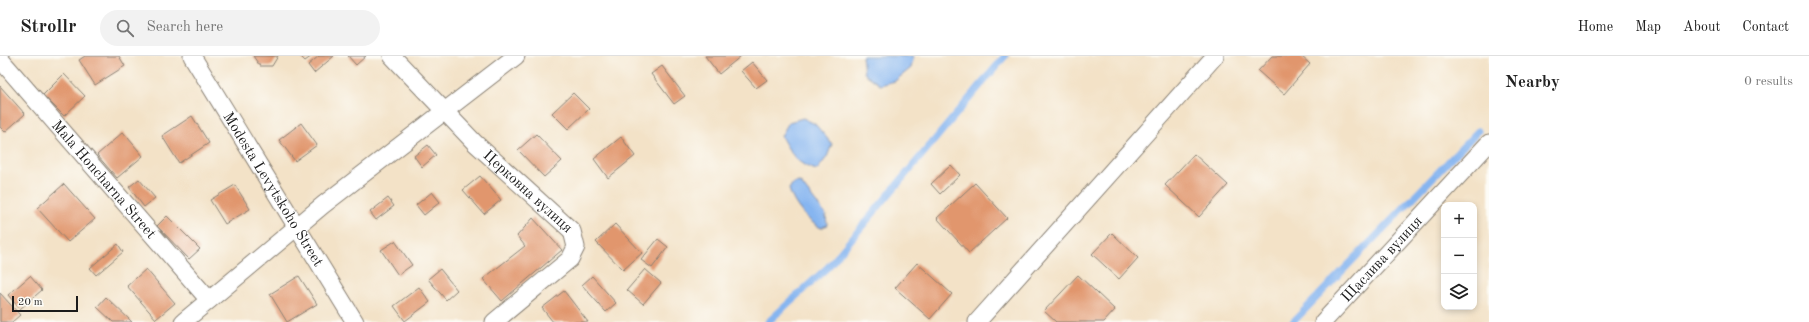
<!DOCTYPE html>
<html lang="en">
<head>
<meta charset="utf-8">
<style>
  :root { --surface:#fff; --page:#f2f2f2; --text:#222; --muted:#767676; --line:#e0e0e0 }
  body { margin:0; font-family:"Old Standard TT",serif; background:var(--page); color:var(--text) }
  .controls { position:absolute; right:12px; bottom:12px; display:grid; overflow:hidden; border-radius:8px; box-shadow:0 2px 6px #0003 }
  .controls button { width:36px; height:36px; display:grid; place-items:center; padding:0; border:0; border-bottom:1px solid var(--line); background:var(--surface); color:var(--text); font:20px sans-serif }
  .scale { position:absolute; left:12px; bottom:10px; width:66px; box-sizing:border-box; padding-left:4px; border:2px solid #1c1c1c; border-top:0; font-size:11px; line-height:14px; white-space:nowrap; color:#1c1c1c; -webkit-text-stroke:3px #fdfcf7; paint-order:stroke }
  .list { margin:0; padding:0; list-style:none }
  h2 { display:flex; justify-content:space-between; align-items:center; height:52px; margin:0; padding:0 16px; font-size:17px }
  h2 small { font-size:13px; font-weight:400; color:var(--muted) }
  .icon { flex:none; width:22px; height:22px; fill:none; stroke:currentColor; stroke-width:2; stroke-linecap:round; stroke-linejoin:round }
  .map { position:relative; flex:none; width:1489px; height:266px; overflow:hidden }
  header { display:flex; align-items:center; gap:24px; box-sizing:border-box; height:56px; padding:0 20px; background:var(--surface); border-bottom:1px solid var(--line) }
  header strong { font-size:19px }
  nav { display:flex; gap:22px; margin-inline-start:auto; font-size:14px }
  .search { width:280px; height:36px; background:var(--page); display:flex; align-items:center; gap:10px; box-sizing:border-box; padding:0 14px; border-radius:22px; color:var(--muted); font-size:15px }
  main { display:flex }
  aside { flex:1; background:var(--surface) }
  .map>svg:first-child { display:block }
  .water { fill:#86b5f0; stroke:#516886 }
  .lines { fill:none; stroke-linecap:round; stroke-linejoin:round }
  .stream { stroke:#86b5f0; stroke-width:7 }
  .building { fill:#e1966d }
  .minor-casing { stroke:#887f72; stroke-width:19 }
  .minor { stroke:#fff; stroke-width:17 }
  .labels { text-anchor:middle; stroke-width:3.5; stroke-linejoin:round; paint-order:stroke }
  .street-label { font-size:15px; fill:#1c1c1c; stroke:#fdfcf7 }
</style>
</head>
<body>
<header>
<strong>Strollr</strong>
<div class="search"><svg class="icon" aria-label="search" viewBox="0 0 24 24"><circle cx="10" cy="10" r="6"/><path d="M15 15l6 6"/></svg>Search here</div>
<nav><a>Home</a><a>Map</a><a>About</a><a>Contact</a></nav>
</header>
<main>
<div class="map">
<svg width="1489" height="266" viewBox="0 0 1489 266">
  <rect width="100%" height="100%" fill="#fdfcf7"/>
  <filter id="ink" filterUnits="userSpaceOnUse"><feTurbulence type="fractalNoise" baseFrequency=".025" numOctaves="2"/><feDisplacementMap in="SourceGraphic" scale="8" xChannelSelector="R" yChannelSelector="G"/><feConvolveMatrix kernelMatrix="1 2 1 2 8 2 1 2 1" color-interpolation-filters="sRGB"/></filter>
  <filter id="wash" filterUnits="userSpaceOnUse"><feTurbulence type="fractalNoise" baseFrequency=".012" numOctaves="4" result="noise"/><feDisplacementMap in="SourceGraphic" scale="16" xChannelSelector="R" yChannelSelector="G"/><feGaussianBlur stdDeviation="0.9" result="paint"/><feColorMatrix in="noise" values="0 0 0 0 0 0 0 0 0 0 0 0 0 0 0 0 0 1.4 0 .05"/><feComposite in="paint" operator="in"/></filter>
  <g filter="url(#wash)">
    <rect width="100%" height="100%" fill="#f3e2c7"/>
    <!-- water -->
    <path class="water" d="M862,0h52l-3,12 -16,13 -15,4 -16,-12z
      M803,62l12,6 17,20 -5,13 -10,13c-19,-4 -27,-17 -36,-34l8,-14z
      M800,126l26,33 1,10 -6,3c-14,-7 -28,-24 -32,-39l4,-6z"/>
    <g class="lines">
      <!-- stream -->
      <path class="stream" d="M768,266l60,-55 177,-211
        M1293,266l185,-191"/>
    </g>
    <g id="blocks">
      <!-- building -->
      <path class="building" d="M85,0h34l6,10 -30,19 -16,-25z
        M253,0h25l-6,10h-12z
        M300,0h12l-7,5z
        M319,0h15l-20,17 -6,-8z
        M348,0h18l-10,9z
        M705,0h36l-22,18z
        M1272,0h29l9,8 -26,30 -26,-23z
        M752,6l15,18 -11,8 -15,-17z
        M662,10l23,30 -11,8 -23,-30z
        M64,18l21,22 -21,20 -21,-21z
        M0,30l25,28 -20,18 -5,-5z
        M573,37l16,16 -21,20 -16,-16z
        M192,60l17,27 -30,20 -17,-27z
        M301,67l16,22 -22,16 -16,-21z
        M123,76l20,24 -26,22 -20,-23z
        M536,78l26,27 -18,16 -26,-27z
        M621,81l14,19 -27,22 -14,-19z
        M428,89l8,10 -14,12 -8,-11z
        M1194,98l34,31 -29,32 -34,-32z
        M951,109l9,10 -20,19 -9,-10z
        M480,120l21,24 -17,14 -21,-24z
        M139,123l16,19 -11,9 -15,-20z
        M975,127l32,35 -38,35 -32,-35z
        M64,128l31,35 -27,23 -31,-34z
        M235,129l15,24 -25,15 -15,-24z
        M432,136l8,10 -16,13 -8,-10z
        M388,142l6,8 -18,14 -6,-8z
        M167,160l33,33 -11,10 -32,-33z
        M533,162l29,32 -60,51 -19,-22 42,-33 -8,-10z
        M615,168l27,29 -19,17 -27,-28z
        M1112,177l26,25 -19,21 -27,-25z
        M658,183l10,8 -16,21 -11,-8z
        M395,185l17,24 -14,10 -17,-25z
        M118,188l5,8 -27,23 -6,-7z
        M917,207l35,31 -22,25 -35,-31z
        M146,213l29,34 -19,16 -29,-33z
        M440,213l17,21 -11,10 -18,-21z
        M645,213l16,14 -18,21 -16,-14z
        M1078,219l37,35 -11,12h-48l-12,-11z
        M30,220l12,14 -22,19 -12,-14z
        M299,220l18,28 -30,18 -17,-28z
        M592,220l24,27 -10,9 -24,-27z
        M419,231l11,15 -25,19 -11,-15z
        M564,235l24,31h-35l-11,-14z
        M0,237l20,22 -8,7h-12z
        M106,241l26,25h-19l-16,-15z"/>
    </g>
  </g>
  <g filter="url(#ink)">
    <use href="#blocks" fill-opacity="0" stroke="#887f72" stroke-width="1"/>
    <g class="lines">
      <defs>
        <g id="minor">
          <path id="s1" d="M192,0l163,266"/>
          <path id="s2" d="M392,0l83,87 97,88 4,16 -6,12 -76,63"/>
          <path id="s3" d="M0,3l209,241"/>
          <path d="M183,266l140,-117 193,-149"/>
          <path d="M977,266l238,-266"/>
          <path id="s4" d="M1323,266l166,-179"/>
        </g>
      </defs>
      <!-- minor casing -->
      <use href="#minor" class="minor-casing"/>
      <!-- minor -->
      <use href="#minor" class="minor"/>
    </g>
  </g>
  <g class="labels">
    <!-- street labels -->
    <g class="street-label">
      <text dy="5" stroke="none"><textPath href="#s3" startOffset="159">Mala Honcharna Street</textPath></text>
      <text dy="5" stroke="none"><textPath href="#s1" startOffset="156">Modesta Levytskoho Street</textPath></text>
      <text dy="5" stroke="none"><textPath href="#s2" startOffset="192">Церковна вулиця</textPath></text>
      <text dy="5" stroke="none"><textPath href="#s4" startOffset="86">Щаслива вулиця</textPath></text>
    </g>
  </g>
</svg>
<div class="controls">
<button>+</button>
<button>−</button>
<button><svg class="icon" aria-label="layers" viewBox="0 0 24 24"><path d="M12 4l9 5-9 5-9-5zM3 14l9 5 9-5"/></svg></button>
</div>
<div class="scale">20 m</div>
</div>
<aside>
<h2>Nearby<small>0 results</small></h2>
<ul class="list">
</ul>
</aside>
</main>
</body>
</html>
